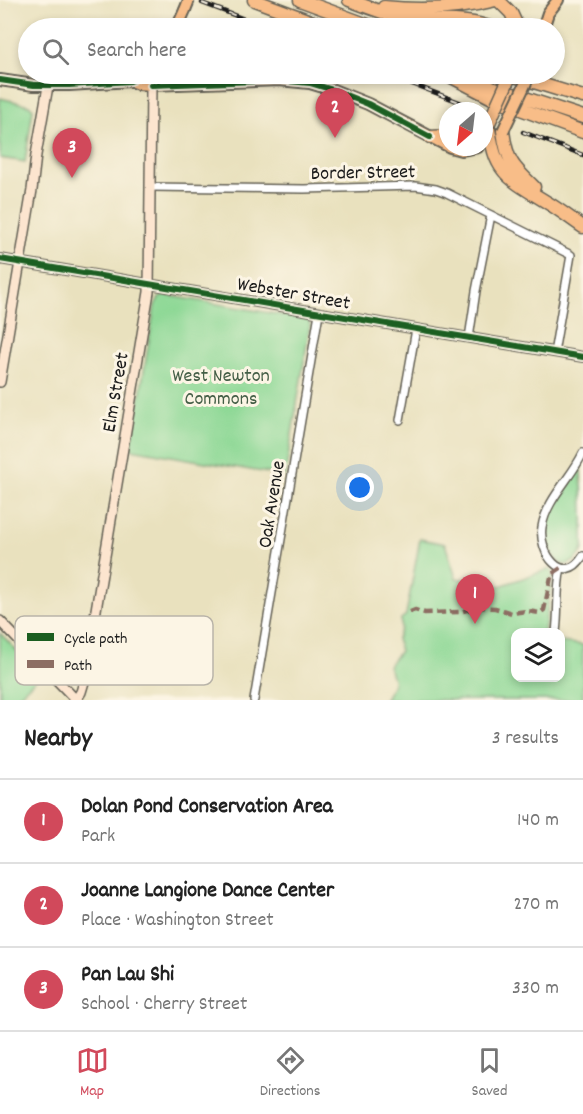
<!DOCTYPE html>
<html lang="en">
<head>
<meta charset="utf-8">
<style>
  :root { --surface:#fff; --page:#f6f6f6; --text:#222; --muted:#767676; --line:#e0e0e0; --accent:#d1495b }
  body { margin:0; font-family:Dekko,sans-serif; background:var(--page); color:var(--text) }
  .controls { position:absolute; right:18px; bottom:18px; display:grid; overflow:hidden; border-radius:12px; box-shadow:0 3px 9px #0003 }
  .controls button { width:54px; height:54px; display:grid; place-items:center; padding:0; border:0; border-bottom:2px solid var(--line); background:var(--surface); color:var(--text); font:30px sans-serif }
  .compass { position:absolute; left:439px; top:102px; width:54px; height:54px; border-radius:50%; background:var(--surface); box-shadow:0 3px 9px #0003; rotate:208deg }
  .you { position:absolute; left:360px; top:488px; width:21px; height:21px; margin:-15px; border:4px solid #fff; border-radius:50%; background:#1a73e8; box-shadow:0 0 0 9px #1a73e833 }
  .badge { display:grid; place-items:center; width:39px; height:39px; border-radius:50%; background:var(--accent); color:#fff; font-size:20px; font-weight:700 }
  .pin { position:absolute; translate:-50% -50px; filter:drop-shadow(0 2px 3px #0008) }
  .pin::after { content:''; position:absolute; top:32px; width:21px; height:18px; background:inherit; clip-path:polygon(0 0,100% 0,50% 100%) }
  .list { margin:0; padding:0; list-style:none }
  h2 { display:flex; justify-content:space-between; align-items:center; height:78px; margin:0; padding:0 24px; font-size:26px }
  h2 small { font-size:20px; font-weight:400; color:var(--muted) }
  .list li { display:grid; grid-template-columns:39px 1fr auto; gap:18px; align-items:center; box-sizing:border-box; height:84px; padding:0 24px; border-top:2px solid var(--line) }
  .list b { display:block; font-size:22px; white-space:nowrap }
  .list p { margin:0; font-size:20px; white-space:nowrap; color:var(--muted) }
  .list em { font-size:20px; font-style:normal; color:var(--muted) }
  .icon { flex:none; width:33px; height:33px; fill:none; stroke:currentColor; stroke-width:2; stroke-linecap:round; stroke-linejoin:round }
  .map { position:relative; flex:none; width:583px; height:700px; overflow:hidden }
  .search { position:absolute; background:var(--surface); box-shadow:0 3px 9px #0003; left:18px; right:18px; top:18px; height:66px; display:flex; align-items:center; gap:15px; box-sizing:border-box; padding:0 21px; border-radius:33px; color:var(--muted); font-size:22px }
  .sheet { height:330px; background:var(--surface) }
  nav { display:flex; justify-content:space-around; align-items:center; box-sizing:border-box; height:84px; border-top:2px solid var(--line); background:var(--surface); font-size:16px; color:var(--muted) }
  nav a { display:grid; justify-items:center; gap:3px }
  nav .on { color:var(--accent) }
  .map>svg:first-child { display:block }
  .green { fill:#8dd895; stroke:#547a58; stroke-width:1.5 }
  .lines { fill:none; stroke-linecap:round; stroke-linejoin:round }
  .street-casing { stroke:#646155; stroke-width:10 }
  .secondary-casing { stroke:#646155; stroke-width:12 }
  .primary-casing { stroke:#646155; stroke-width:14 }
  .highway-casing { stroke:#646155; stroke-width:15 }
  .street { stroke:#fff; stroke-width:7 }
  .secondary { stroke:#fce5cf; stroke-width:9 }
  .primary { stroke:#f8bd88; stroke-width:10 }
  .highway { stroke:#f8bd88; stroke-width:12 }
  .rail-casing { stroke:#1c1c1c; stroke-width:4.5 }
  .rail { stroke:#fcf5e5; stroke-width:2; stroke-dasharray:7; stroke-linecap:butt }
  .primary-bridge-casing { stroke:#646155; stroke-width:14; stroke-linecap:butt }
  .highway-bridge-casing { stroke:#646155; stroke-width:15; stroke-linecap:butt }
  .primary-bridge { stroke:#f8bd88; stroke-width:10 }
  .highway-bridge { stroke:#f8bd88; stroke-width:12 }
  .quiet { stroke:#8d6e63; stroke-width:4.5; stroke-dasharray:9 4.5; stroke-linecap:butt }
  .cycleway-casing { stroke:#fcf5e5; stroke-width:10 }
  .cycleway { stroke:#1b5e20; stroke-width:6 }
  .labels { text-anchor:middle; stroke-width:6; stroke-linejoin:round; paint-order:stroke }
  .street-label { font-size:20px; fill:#1c1c1c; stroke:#fcf5e5 }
  .park-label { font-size:20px; fill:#445e46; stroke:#fcf5e5 }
  .key { fill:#fcf5e5; stroke:#b9b4a9; stroke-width:1.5 }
  .key-label { font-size:16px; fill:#1c1c1c }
</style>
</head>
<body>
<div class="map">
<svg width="583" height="700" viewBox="0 0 583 700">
  <rect width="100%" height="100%" fill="#fcf5e5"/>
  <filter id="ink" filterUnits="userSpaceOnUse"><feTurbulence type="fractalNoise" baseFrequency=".0167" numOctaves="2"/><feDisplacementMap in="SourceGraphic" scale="12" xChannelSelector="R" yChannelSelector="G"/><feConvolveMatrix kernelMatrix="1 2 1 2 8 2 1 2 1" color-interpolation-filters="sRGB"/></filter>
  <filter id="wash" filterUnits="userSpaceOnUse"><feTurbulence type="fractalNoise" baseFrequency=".008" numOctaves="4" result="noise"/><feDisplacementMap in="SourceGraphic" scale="24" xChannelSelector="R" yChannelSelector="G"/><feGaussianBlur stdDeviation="1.35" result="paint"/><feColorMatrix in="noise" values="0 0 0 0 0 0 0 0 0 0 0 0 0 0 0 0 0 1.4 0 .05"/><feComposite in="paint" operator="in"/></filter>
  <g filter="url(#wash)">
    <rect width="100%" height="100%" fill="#e9e1be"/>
    <!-- green -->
    <path class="green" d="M0,98l29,7 4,4 -8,53 -25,-4z
      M165,295l140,24 4,2 1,4 -25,151 -154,-27 24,-144 4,-7z
      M580,467c3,21 3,42 3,64 0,5 0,13 0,18 -1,3 -3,6 -5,8 -23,26 -36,-22 -29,-39 6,-17 21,-36 31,-51z
      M420,539l25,5 11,34 44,8 49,-17 4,3 -9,60h-28v46h44l1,-36 22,3v55h-199c10,-18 13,-15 4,-34l12,-15 -3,-12 4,-11v-9l5,-4z
      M0,633l40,42 -26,25h-14z"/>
  </g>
  <g filter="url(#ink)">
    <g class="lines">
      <defs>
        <path id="street" d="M150,187l154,2 111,-3 21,3 11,4 124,62 -17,98
          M469,338l7,-47 15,-76
          M400,420l16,-91
          M583,453c-11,24 -37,47 -41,74 -4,25 21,61 41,29
          M556,632c3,-21 0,-43 5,-64
          M254,700l65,-387"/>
        <path id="secondary" d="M0,259l583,98
          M0,382l32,-192 4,-35 12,-69
          M0,621l76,79
          M76,700l5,-8 3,-10 65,-390 2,-207"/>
        <path id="primary" d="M177,28l8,-18
          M543,28l5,-15 10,-13
          M0,80l34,5h35l61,-4 14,-7
          M130,81l8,3 13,1 128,-5 31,3 23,7 35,14 80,42
          M450,147l11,3 17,-3"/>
        <path id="highway" d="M254,0l75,28
          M300,0l76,28
          M349,0c21,8 41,16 63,19 26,3 55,-1 80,9
          M498,0l13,13 7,15
          M384,7c37,4 76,2 112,-7
          M446,74l50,26 87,32
          M508,74l75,23
          M476,82l107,35
          M484,127l4,-2c3,12 4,26 10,37 10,20 32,29 50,41 12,7 23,16 35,24
          M503,131c4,30 9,35 31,56
          M430,137l18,-1"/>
      </defs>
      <!-- street casing -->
      <use href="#street" class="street-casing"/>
      <!-- secondary casing -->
      <use href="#secondary" class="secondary-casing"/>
      <!-- primary casing -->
      <use href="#primary" class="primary-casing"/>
      <!-- highway casing -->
      <use href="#highway" class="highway-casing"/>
      <!-- street -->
      <use href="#street" class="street"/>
      <!-- secondary -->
      <use href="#secondary" class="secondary"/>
      <!-- primary -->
      <use href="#primary" class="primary"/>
      <!-- highway -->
      <use href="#highway" class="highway"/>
      <defs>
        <path id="rail" d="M202,3l66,25
          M371,74l22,8
          M386,74l97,37
          M523,132l60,23"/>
      </defs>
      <!-- rail casing -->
      <use href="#rail" class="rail-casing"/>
      <!-- rail -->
      <use href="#rail" class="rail"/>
      <defs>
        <path id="primary-bridge" d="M185,10l4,-10
          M503,131l27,-57"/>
        <path id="highway-bridge" d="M488,125l23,-51"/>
      </defs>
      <!-- primary-bridge casing -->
      <use href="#primary-bridge" class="primary-bridge-casing"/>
      <!-- highway-bridge casing -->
      <use href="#highway-bridge" class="highway-bridge-casing"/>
      <!-- primary-bridge -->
      <use href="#primary-bridge" class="primary-bridge"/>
      <!-- highway-bridge -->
      <use href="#highway-bridge" class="highway-bridge"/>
      <!-- quiet -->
      <path class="quiet" d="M410,612l5,-2 10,3 35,-1 19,-5 16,1 17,5 15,-2 13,2 4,-3 7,-33 4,-5 6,-4"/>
      <defs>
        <path id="cycleway" d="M0,80l34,5h35l61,-4 14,-7
          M151,85l128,-5 31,3 23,7 35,14 62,33
          M0,259l583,98"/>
      </defs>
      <!-- cycleway casing -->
      <use href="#cycleway" class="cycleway-casing"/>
      <!-- cycleway -->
      <use href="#cycleway" class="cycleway"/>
    </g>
  </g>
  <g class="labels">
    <!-- street labels -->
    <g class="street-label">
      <text transform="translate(363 171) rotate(-1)" y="7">Border Street</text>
      <text transform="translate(294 292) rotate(10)" y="7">Webster Street</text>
      <text transform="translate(114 392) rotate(-80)" y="7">Elm Street</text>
      <text transform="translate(270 504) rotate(-81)" y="7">Oak Avenue</text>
    </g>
    <!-- park labels -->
    <g class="park-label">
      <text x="221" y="381">West Newton<tspan x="221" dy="23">Commons</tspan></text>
    </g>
  </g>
  <!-- legend -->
  <rect x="15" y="616" width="198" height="69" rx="9" class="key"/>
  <rect x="27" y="633" width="27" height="8" fill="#1b5e20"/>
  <rect x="27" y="660" width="27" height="8" fill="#8d6e63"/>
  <g class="key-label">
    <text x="64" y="643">Cycle path</text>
    <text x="64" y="670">Path</text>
  </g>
</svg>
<div class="controls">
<button><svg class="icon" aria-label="layers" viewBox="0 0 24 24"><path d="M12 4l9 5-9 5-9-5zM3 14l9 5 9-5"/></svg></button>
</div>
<svg class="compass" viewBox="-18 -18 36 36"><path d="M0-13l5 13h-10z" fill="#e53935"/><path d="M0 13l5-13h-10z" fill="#767676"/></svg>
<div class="you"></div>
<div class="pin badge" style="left:475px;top:624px">1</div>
<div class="pin badge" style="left:335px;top:138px">2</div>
<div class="pin badge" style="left:72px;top:178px">3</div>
<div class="search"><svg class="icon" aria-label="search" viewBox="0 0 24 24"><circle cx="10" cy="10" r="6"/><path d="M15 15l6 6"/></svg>Search here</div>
</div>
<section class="sheet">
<h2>Nearby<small>3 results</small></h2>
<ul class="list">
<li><span class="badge">1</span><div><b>Dolan Pond Conservation Area</b><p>Park</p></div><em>140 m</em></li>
<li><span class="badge">2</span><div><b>Joanne Langione Dance Center</b><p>Place · Washington Street</p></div><em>270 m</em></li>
<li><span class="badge">3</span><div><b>Pan Lau Shi</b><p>School · Cherry Street</p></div><em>330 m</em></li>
</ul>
</section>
<nav>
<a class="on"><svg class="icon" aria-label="map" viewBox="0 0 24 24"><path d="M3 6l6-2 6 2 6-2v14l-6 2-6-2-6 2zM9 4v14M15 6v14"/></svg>Map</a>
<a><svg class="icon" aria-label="directions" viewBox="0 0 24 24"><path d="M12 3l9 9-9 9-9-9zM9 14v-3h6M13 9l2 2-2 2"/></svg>Directions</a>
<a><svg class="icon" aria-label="saved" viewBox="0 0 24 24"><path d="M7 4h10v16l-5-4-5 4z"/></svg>Saved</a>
</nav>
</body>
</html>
